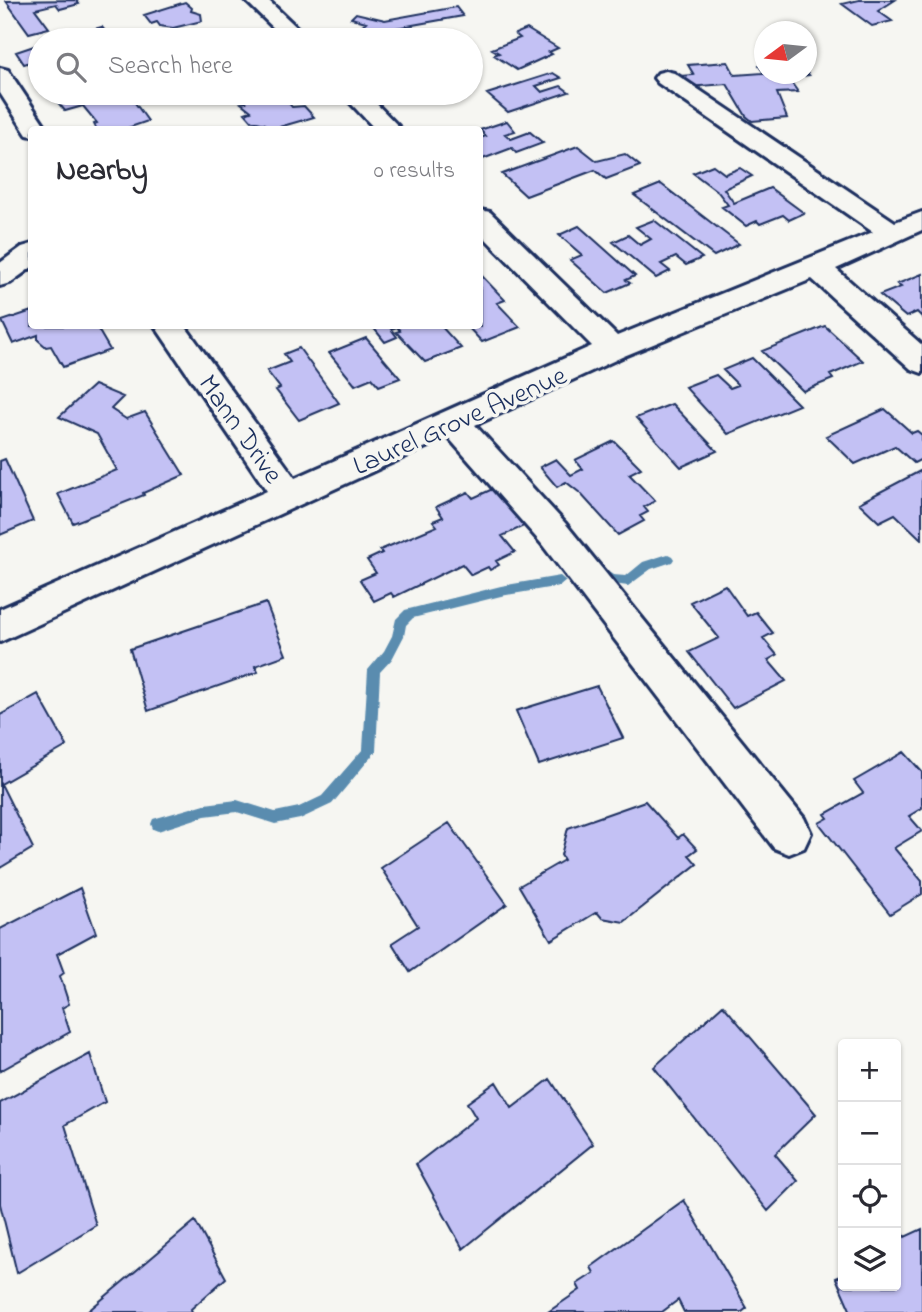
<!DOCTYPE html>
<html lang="en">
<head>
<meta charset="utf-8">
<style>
  :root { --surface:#fff; --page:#f2f2f3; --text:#2b2b33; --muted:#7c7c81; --line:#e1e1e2 }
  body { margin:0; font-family:"Indie Flower",sans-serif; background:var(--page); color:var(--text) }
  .controls { position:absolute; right:21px; bottom:21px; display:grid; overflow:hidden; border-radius:7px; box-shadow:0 2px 5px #0004 }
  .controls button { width:63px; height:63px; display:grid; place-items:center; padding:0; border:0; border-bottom:2px solid var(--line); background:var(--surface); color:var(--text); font:35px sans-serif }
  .compass { position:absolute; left:754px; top:21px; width:63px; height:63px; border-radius:50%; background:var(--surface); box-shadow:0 2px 5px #0004; rotate:255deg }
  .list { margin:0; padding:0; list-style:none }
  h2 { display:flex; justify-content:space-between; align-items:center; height:91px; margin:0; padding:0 28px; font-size:30px }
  h2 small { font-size:23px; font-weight:400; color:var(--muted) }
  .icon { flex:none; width:38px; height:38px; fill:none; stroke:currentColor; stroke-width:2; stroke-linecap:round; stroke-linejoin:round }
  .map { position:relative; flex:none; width:922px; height:1312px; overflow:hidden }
  .search { position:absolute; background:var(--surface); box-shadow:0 2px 5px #0004; left:28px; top:28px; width:455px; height:77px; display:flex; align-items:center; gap:18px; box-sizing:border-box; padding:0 24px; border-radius:38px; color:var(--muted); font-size:26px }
  .panel { position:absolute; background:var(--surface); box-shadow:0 2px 5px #0004; left:28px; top:126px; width:455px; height:203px; border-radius:7px }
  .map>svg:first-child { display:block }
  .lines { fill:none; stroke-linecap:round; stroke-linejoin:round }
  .stream { fill:#5a8caf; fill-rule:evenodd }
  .building { fill:#c3c1f4; stroke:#1b2f5e; stroke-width:2 }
  .minor-casing { stroke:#1b2f5e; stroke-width:6 }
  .minor { fill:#f6f6f2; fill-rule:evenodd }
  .labels { text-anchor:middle; stroke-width:7; stroke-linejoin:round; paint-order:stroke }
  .street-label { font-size:28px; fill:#1b2f5e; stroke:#f6f6f2 }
</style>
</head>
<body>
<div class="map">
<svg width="922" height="1312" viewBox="0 0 922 1312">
  <rect width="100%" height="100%" fill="#f6f6f2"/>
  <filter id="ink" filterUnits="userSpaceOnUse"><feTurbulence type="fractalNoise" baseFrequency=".0143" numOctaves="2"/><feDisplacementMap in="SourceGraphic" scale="14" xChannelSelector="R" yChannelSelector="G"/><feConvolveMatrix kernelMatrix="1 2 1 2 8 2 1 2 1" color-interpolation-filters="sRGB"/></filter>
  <g filter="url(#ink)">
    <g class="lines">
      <!-- stream -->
      <path class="stream" d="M668,554l4,2 2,3 -2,3 -21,7 -23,17 -22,-3 -11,-11 6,-5 12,8 13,1 17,-14z
        M560,576l6,5 -6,5 -59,10 -88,22 -7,7 -2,11 -12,23 -12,13 -4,79 -44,53 -32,15 -25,5 -38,-12 -32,4 -47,15 -5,-2 -2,-5 2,-5 52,-15 32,-4 38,12 24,-5 23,-11 41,-47 5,-79 16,-19 8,-15 4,-17 9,-9 96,-24z"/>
    </g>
    <!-- building -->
    <path class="building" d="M76,0l3,4 -19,5 -4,-5 -21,5 14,19 -20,5 -23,-32z
      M859,0h36l-17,11 14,10 -20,5 -30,-22z
      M185,2l7,6 -1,3 10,3 1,7 -29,7 -13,-2 -3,-4 -6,2 -7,-9z
      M456,7l7,9 -67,12 -6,6 -6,-2 -9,8 -23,-6 14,-12 -15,-4 5,-5 29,7z
      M102,27l10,13h-58z
      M527,29l31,19 -9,4 3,2 -35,16 -23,-15 5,-2 -7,-4 28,-11 -5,-4z
      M40,44v22l-4,-6 -12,4 -8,-12z
      M728,62l7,13 29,-2 -5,-7 5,-3v11l42,-2 3,3 -21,3 10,14 -21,1 10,25 -35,3 -6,-5 -19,-32 -40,3 -6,-11 13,-1 -6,-10z
      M553,73l8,5 -25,8 6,6 19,-6 8,6 -61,20 -21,-18z
      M81,93h25l3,3 19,-3 20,28 -26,9h-25l-3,-6 3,-1 -14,-17 -18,5 -9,-11z
      M261,93h28l5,5 -6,4 4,5 12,-1 10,11 -45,13 -4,-6 -13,-3 -7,-8 6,-2 -10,-8 5,-1 -3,-4z
      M507,121l8,10 -10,3 6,5 19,-7 13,11 -27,10 -4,-5 -32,12v-22l6,-2 -6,-6z
      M578,146l19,15 28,-7 15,12 -34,13 -11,-9 -69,26 -24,-22z
      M713,165l12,9 15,-6 12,8 -28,13 10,14 36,-15 34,25 -15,7 -6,-5 -23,9 -3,-3 -11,5 -24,-19 6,-2 -10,-13 -25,-19z
      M661,184l78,60 -25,12 -80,-61z
      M654,220l48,38 -16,7 -10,-8 -15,7 9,7 -14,7 -43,-36 15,-7 12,10 11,-6 -15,-12z
      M579,226l56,50 -9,4 4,3 -23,10 -37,-33 12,-5 -23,-20z
      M480,274l25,26 -8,3 23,24 -38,15 -15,-16h13z
      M922,274v43l-5,-5 -11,5 -26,-22 21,-8 -4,-3z
      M32,311v15h64l14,24 -47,17 -12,-21 -5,1 -8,-7v-5l-25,9 -11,-23z
      M372,326h69l20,22 -36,14 -29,-30 4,-1 -3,-4 -6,2 6,8 -12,5z
      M825,326l38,35 -33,14 3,4 -30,12 -41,-40z
      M366,338l34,40 -21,8 -7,-8 -17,7 -26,-32z
      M299,348l40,55 -40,17 -23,-30 4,-2 -13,-17 23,-9 -6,-8z
      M752,358l47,47 -71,29 -43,-47 31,-12 14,13 8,-3 -15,-15z
      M94,385l29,12 -12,12 15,10 19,-7 39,63 -41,18 1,2 -71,28 -15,-29 59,-24 -20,-36 -38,-17z
      M672,404l45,47 -36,16 -45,-49z
      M885,409l27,24 5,-2 5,4v24l-8,4 -19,-17 -40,18 -29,-28z
      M614,441l27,27 -12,6 26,27 -11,6 4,5 -8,4 4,5 -26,14 -38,-42 -14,-11 -9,5 -17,-20 16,-8 15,16 12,-6 -8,-9z
      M5,459l28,62 -33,14v-74z
      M922,470v70l-27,-26 -16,8 -20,-19z
      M497,487l22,26 -4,2 9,11 -22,10 13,16 -19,9 3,4 -9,5 -2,-3 -17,8 -9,-11 -68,33 -3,-4 -17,8 -14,-21 16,-7 -9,-13 15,-7 -2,-3 57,-24 -4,-5 10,-4 -7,-10 32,-15 5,6z
      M725,585l22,31 9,-4 17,21 -10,5 14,17 -9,5 18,21 -53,27 -44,-56 30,-14 -29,-36z
      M266,603l20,52 -31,11 3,6 -110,39 -18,-62z
      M597,686l26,52 -84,27 -23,-54z
      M38,694l29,52 -66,38 32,64 -33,20v-153z
      M904,752l18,20v36l-13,8 13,15 -28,17 28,33v13l-32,20 -71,-91 9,-5 -3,-4 38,-21 -9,-12z
      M645,801l33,37 5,-4 14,15 -8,6 8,9 -73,58 -22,-4 -5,-6 -46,28 -32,-54 45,-26 -3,-5 7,-27z
      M449,823l58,81 -97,68 -18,-29 26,-17 -37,-58z
      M80,888l16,45 -39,21 7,19 -4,3 9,28 -7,4 8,24 -70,39v-142z
      M723,1005l93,109 -41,40 23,27 -30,30 -114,-144z
      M90,1054l15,48 -40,23 31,100 -79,48 -17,-69v-101z
      M550,1079l43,65 -130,105 -47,-85 60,-46 -9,-15 29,-21 16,26z
      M684,1200l63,108 -5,4h-58l-6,-12 -16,12h-114l32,-22 -3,-6 17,-11 -3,-6z
      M896,1219l9,18 17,-8v83h-71l-15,-34 7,-3v11h53z
      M195,1221l31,57 -35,31 1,3h-105z"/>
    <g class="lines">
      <defs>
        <path id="minor" d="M245,0h23l42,40h-24z
          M0,68l8,2 40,60h-16v6l-5,-1 -27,-42z
          M666,71l8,2 221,149 27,-10v18l-86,39 86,76v28l-11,-4 -99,-90 -188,77 -149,69 90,98 239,295 7,15 -7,15 -15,6 -15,-6 -233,-305 -93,-106 -448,205v-33l267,-118 -112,-165h30l110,152 297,-132 -112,-113v-23l10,2 127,124 256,-104 -215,-149 -4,-5 4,-5z
          M341,93h25l36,37h-26z
          M32,244v23l-22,16 -10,3v-23l22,-16z"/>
      </defs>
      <!-- minor casing -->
      <use href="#minor" class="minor-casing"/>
      <!-- minor -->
      <use href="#minor" class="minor"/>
    </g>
  </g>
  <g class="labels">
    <!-- street labels -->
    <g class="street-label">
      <text transform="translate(459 419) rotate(-24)" y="10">Laurel Grove Avenue</text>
      <text transform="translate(242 428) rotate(55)" y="10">Mann Drive</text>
    </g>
  </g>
</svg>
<div class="controls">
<button>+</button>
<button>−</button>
<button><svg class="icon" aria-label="locate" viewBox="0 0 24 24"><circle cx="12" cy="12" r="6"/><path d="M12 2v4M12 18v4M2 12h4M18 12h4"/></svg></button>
<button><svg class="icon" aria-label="layers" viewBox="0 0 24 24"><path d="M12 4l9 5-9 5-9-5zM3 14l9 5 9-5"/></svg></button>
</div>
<svg class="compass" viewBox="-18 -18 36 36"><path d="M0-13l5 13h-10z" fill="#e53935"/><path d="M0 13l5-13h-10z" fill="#7c7c81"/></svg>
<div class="search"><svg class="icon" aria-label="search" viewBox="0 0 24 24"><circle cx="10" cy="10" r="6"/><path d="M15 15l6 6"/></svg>Search here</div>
<section class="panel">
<h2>Nearby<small>0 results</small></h2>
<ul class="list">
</ul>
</section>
</div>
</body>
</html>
